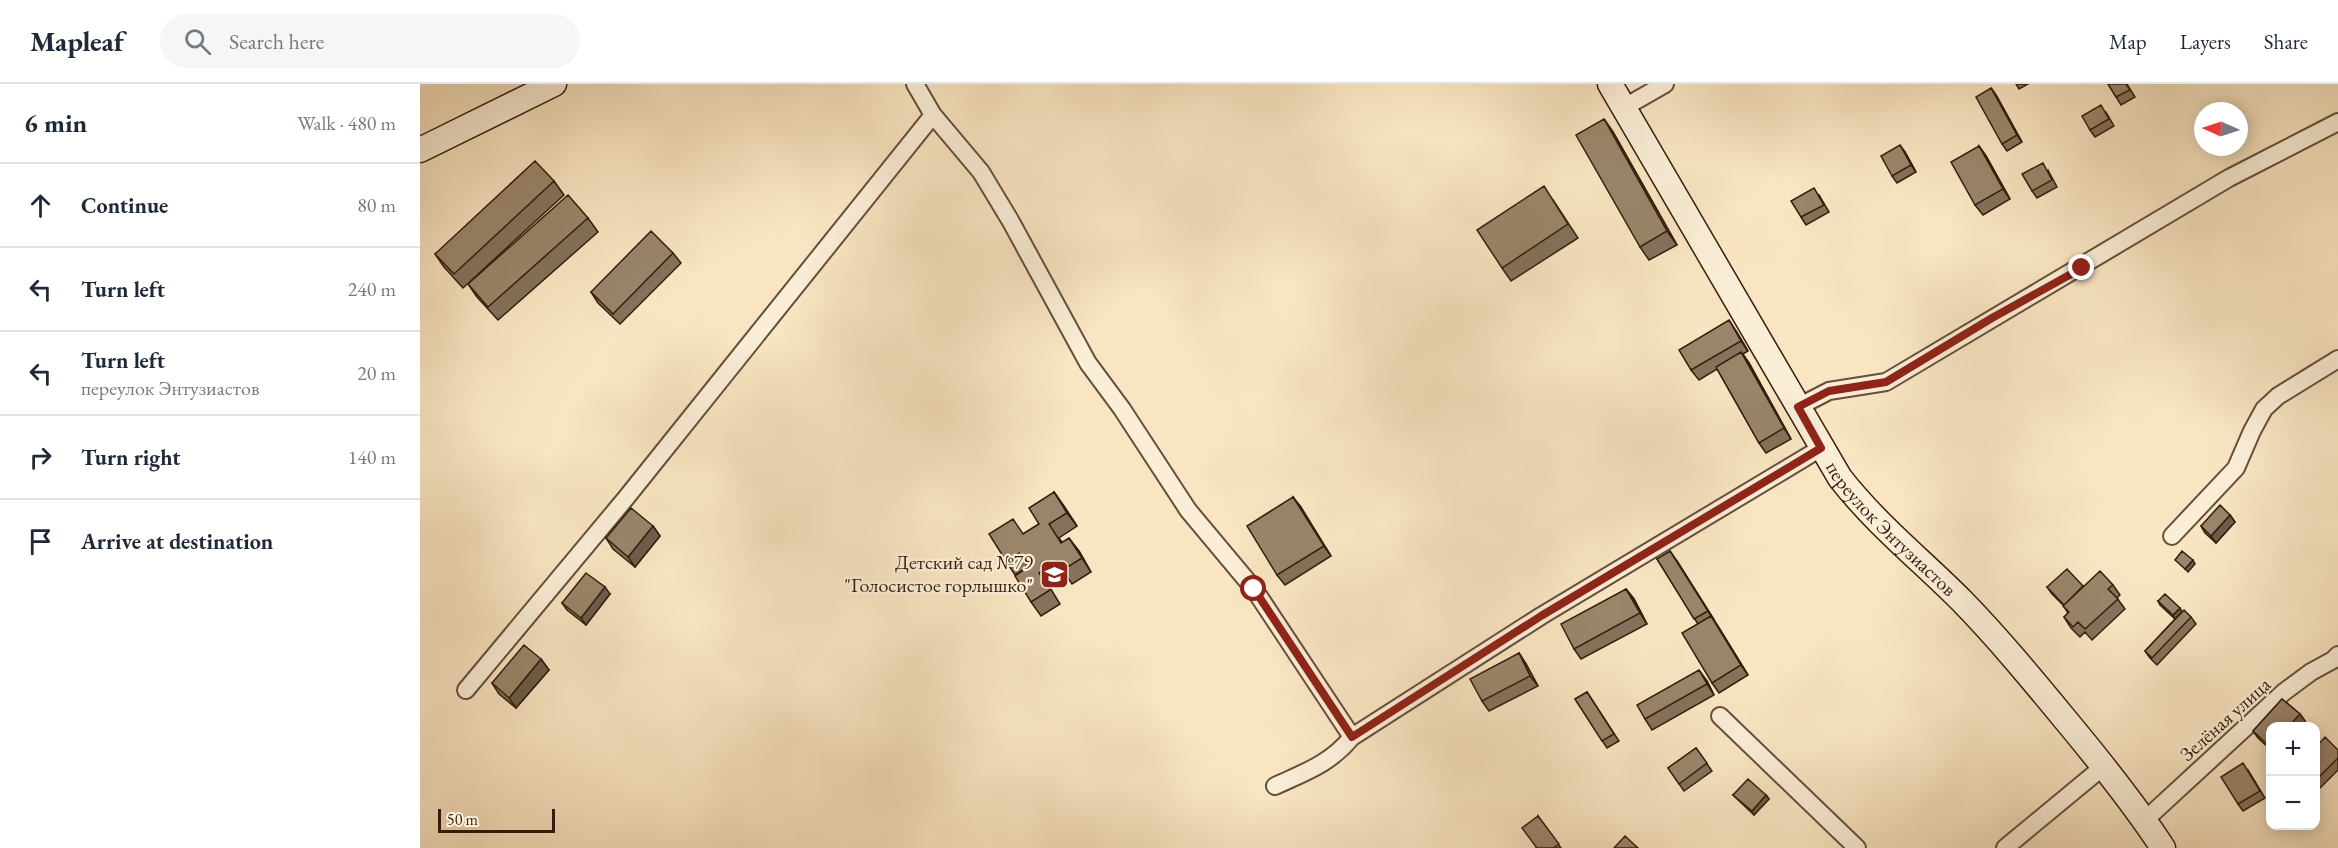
<!DOCTYPE html>
<html lang="en">
<head>
<meta charset="utf-8">
<style>
  :root { --surface:#fff; --page:#f6f6f7; --text:#1f2937; --muted:#747a83; --line:#e0e1e3 }
  body { margin:0; font-family:"EB Garamond",serif; background:var(--page); color:var(--text) }
  .controls { position:absolute; right:18px; bottom:18px; display:grid; overflow:hidden; border-radius:12px; box-shadow:0 3px 15px #0003 }
  .controls button { width:54px; height:54px; display:grid; place-items:center; padding:0; border:0; border-bottom:2px solid var(--line); background:var(--surface); color:var(--text); font:30px sans-serif }
  .compass { position:absolute; left:1774px; top:18px; width:54px; height:54px; border-radius:50%; background:var(--surface); box-shadow:0 3px 15px #0003; rotate:273deg }
  .scale { position:absolute; left:18px; bottom:15px; width:117px; box-sizing:border-box; padding-left:6px; border:3px solid #341d0c; border-top:0; font-size:16px; line-height:21px; white-space:nowrap; color:#341d0c; -webkit-text-stroke:4px #fbeed7; paint-order:stroke }
  .stop { position:absolute; width:18px; height:18px; margin:-14px; border:4px solid #8f2418; border-radius:50%; background:#fff }
  .stop.end { background:#8f2418; border-color:#fff; box-shadow:0 2px 6px #0008 }
  .list { margin:0; padding:0; list-style:none }
  h2 { display:flex; justify-content:space-between; align-items:center; height:78px; margin:0; padding:0 24px; font-size:26px }
  h2 small { font-size:20px; font-weight:400; color:var(--muted) }
  .list li { display:grid; grid-template-columns:39px 1fr auto; gap:18px; align-items:center; box-sizing:border-box; height:84px; padding:0 24px; border-top:2px solid var(--line) }
  .list b { display:block; font-size:22px; white-space:nowrap }
  .list p { margin:0; font-size:20px; white-space:nowrap; color:var(--muted) }
  .list em { font-size:20px; font-style:normal; color:var(--muted) }
  .icon { flex:none; width:33px; height:33px; fill:none; stroke:currentColor; stroke-width:2; stroke-linecap:round; stroke-linejoin:round }
  .map { position:relative; flex:none; width:1918px; height:764px; overflow:hidden }
  header { display:flex; align-items:center; gap:36px; box-sizing:border-box; height:84px; padding:0 30px; background:var(--surface); border-bottom:2px solid var(--line) }
  header strong { font-size:28px }
  nav { display:flex; gap:33px; margin-inline-start:auto; font-size:21px }
  .search { width:420px; height:54px; background:var(--page); display:flex; align-items:center; gap:15px; box-sizing:border-box; padding:0 21px; border-radius:33px; color:var(--muted); font-size:22px }
  main { display:flex }
  aside { flex:1; background:var(--surface) }
  .map>svg:first-child { display:block }
  .lines { fill:none; stroke-linecap:round; stroke-linejoin:round }
  .minor-casing { stroke:#654f3a; stroke-width:20 }
  .secondary-casing { stroke:#341d0c; stroke-width:27 }
  .minor { stroke:#fbeed7; stroke-width:16 }
  .secondary { stroke:#fbeed7; stroke-width:24 }
  .wall { fill:#84725c; stroke:#341d0c; stroke-width:1.5 }
  .shaded-wall { fill:#6c5d4b; stroke:#341d0c; stroke-width:1.5 }
  .building { fill:#9a856b; stroke:#341d0c; stroke-width:1.5 }
  .route { stroke:#8f2418; stroke-width:8 }
  .labels { text-anchor:middle; stroke-width:4.5; stroke-linejoin:round; paint-order:stroke }
  .street-label { font-size:20px; fill:#341d0c; stroke:#fbeed7 }
  .poi-label { font-size:20px; fill:#341d0c; stroke:#fbeed7; text-anchor:end }
</style>
</head>
<body>
<header>
<strong>Mapleaf</strong>
<div class="search"><svg class="icon" aria-label="search" viewBox="0 0 24 24"><circle cx="10" cy="10" r="6"/><path d="M15 15l6 6"/></svg>Search here</div>
<nav><a>Map</a><a>Layers</a><a>Share</a></nav>
</header>
<main>
<aside>
<h2>6 min<small>Walk · 480 m</small></h2>
<ul class="list">
<li><svg class="icon" aria-label="ahead" viewBox="0 0 24 24"><path d="M12 20V5M6 11l6-6 6 6"/></svg><div><b>Continue</b></div><em>80 m</em></li>
<li><svg class="icon" aria-label="left" viewBox="0 0 24 24"><path d="M17 20v-9H6M10 6l-5 5 5 5"/></svg><div><b>Turn left</b></div><em>240 m</em></li>
<li><svg class="icon" aria-label="left" viewBox="0 0 24 24"><path d="M17 20v-9H6M10 6l-5 5 5 5"/></svg><div><b>Turn left</b><p>переулок Энтузиастов</p></div><em>20 m</em></li>
<li><svg class="icon" aria-label="right" viewBox="0 0 24 24"><path d="M7 20v-9h11M14 6l5 5-5 5"/></svg><div><b>Turn right</b></div><em>140 m</em></li>
<li><svg class="icon" aria-label="arrive" viewBox="0 0 24 24"><path d="M6 21V4h12l-3 4 3 4H6"/></svg><div><b>Arrive at destination</b></div></li>
</ul>
</aside>
<div class="map">
<svg width="1918" height="764" viewBox="0 0 1918 764">
  <rect width="100%" height="100%" fill="#f9e5c2"/>
  <filter id="stains"><feTurbulence type="fractalNoise" baseFrequency=".00333" numOctaves="4"/><feColorMatrix values="0 0 0 0 .2 0 0 0 0 .09 0 0 0 0 .02 0 0 0 .5 -.17"/></filter>
  <radialGradient id="worn" r=".72"><stop offset=".6" stop-color="#630" stop-opacity="0"/><stop offset="1" stop-color="#630" stop-opacity=".3"/></radialGradient>
  <g class="lines">
    <defs>
      <path id="minor" d="M495,0l18,31 48,57 29,48 78,143 34,46 66,101 66,79 98,148
        M1203,24l42,-24
        M1378,323l31,-16 57,-9 343,-204 109,-56
        M1752,452l64,-68 16,-37 12,-22 14,-13 60,-37
        M46,606l160,-192 307,-383
        M1300,632l137,132
        M855,702c30,-14 55,-22 77,-49l189,-121 280,-168
        M1725,736l139,-128 27,-20 22,-12 5,-5
        M1585,764l99,-82"/>
      <g id="secondary">
        <path id="s1" d="M1190,0l230,394c36,46 81,82 122,123 36,37 69,77 102,117 35,42 69,84 99,130"/>
        <path d="M0,66l134,-66"/>
      </g>
    </defs>
    <!-- minor casing -->
    <use href="#minor" class="minor-casing"/>
    <!-- secondary casing -->
    <use href="#secondary" class="secondary-casing"/>
    <!-- minor -->
    <use href="#minor" class="minor"/>
    <!-- secondary -->
    <use href="#secondary" class="secondary"/>
  </g>
  <!-- wall -->
  <path class="wall" d="M1596,0h12l-9,5z
    M1688,0h19l8,13 -14,8z
    M1571,4l5,7 26,47 -15,9 -5,-7z
    M1686,28l8,14 -19,11 -5,-7z
    M1184,35l9,13 64,113 -28,15 -9,-13z
    M1559,62l7,10 24,43 -27,16 -8,-10z
    M1485,68l11,20 -19,11 -5,-7z
    M1628,86l9,17 -20,11 -5,-7z
    M134,97l10,14 -101,93 -19,-21 -9,-13z
    M1399,111l10,17 -23,13 -5,-8z
    M1133,116l25,38 -67,43 -9,-13z
    M168,134l10,14 -100,88 -21,-23 -9,-13z
    M253,169l8,10 -61,61 -22,-21 -7,-11z
    M1316,247l12,20 -5,3 6,9 42,76 -25,14 -7,-10 -42,-74 -18,11 -8,-10z
    M634,408l23,34 -18,12 3,4 17,9 12,21 -19,12 -6,-9 -17,11 11,18 -19,12 -10,-14 -3,-35 -13,8 -9,-14 17,-27 16,-10z
    M873,413l38,59 -46,29 -8,-10z
    M1810,431l5,7 -19,21 -11,-10 -4,-7z
    M233,442l7,10 -25,31 -22,-18 -7,-11z
    M1237,475l20,2 71,114 -29,18 -7,-10 -14,-59z
    M1693,501l7,10 -3,3 8,11 -33,31 -7,-8 -5,5 -9,-9 -7,-11 4,-4 -5,-8 -11,-11 -5,-7z
    M1206,505l8,10 13,25 -66,35 -7,-10z
    M190,510l-24,31 -19,-15 -5,-7z
    M1738,517l22,7 2,4 9,5 5,7 -39,41 -7,-7 -5,-7 30,-32 -15,-14z
    M1099,569l7,11 12,22 -49,25 -7,-10z
    M121,575l8,11 -33,38 -17,-14 -7,-11z
    M1287,597l7,14 -62,35 -7,-11z
    M1167,608l32,49 -12,7 -32,-49z
    M1862,615l18,15 5,7 -5,5h-29v24l-13,-12 -5,-7z
    M1896,663l22,3v20l-22,22z
    M1276,664l16,23 -28,20 -16,-23z
    M1828,686l17,28 -22,13 -5,-7z
    M1313,711h33l3,4 -15,16 -18,-17z
    M1118,732l23,32h-25z"/>
  <!-- shaded-wall -->
  <path class="shaded-wall" d="M1571,4l5,7 26,47 -5,-7z
    M1184,35l9,13 64,113 -10,-14z
    M1480,61l5,7 11,20 -5,-7z
    M1559,62l7,10 24,43 -7,-10z
    M1309,236l7,11 12,20 -7,-10z
    M1321,268l8,11 42,76 -7,-11z
    M634,408l10,14 13,20 -10,-13z
    M873,413l8,10 30,49 -7,-10z
    M1810,431l5,7 -19,21 -5,-7z
    M233,442l7,10 -25,31 -7,-10z
    M649,454l10,13 12,21 -9,-14z
    M1250,467l7,10 38,60 -7,-10z
    M1773,476l2,4 -7,8 -3,-3z
    M185,503l5,7 -24,31 -5,-7z
    M1206,505l8,10 13,25 -7,-11z
    M1760,524l2,4 -7,7 -2,-4z
    M1291,532l7,10 30,49 -7,-10z
    M1099,569l7,11 12,22 -8,-10z
    M121,575l8,11 -33,38 -7,-10z
    M1279,586l8,11 7,14 -7,-11z
    M1880,630l5,7 -5,5h-11z
    M1346,711l3,4 -15,16 -2,-4z"/>
  <!-- building -->
  <path class="building" d="M1688,0h18l4,6 -14,7z
    M1571,4l26,47 -15,9 -26,-47z
    M1681,21l8,14 -19,11 -8,-14z
    M1184,35l63,112 -27,16 -64,-112z
    M1480,61l11,20 -19,11 -11,-20z
    M1559,62l24,43 -28,16 -24,-43z
    M115,77l19,20 -100,93 -19,-20z
    M1623,79l9,17 -20,11 -10,-17z
    M1124,102l24,38 -66,44 -25,-38z
    M1394,104l10,17 -23,12 -10,-16z
    M148,111l20,23 -100,89 -20,-23z
    M231,147l22,22 -60,61 -22,-22z
    M1309,236l12,21 -50,29 -12,-20z
    M1321,268l43,76 -25,15 -43,-76z
    M634,408l13,21 -18,11 12,19 8,-5 13,20 -19,12 -6,-9 -18,12 11,17 -19,12 -16,-26 13,-9 -9,-14 -13,8 -17,-27 24,-15 10,15 16,-10 -10,-16z
    M873,413l31,49 -47,29 -30,-49z
    M1800,421l10,10 -19,21 -10,-10z
    M211,424l22,18 -25,31 -22,-19z
    M1250,467l38,60 -14,8 -37,-60z
    M1762,467l11,9 -8,9 -10,-9z
    M1647,485l16,17 -19,19 -17,-18z
    M1680,487l13,14 -5,4 10,10 -33,30 -7,-7 -5,5 -9,-10 5,-5 -6,-6z
    M166,489l19,14 -24,31 -19,-15z
    M1206,505l14,24 -66,36 -13,-25z
    M1745,510l15,14 -7,7 -15,-14z
    M1764,526l7,7 -39,41 -7,-7z
    M1291,532l30,49 -29,18 -30,-50z
    M104,561l17,14 -32,39 -17,-15z
    M1099,569l11,23 -48,25 -12,-22z
    M1279,586l8,14 -62,35 -8,-14z
    M1167,608l27,42 -12,7 -27,-42z
    M1862,615l18,15 -11,12h-18l-1,21 -17,-16z
    M1905,653l13,13v8l-22,22v-33z
    M1276,664l11,15 -28,21 -11,-16z
    M1823,679l17,28 -22,13 -17,-27z
    M1328,695l18,16 -14,16 -19,-16z
    M1118,732l21,28 -6,4h-16l-15,-20z
    M1205,752l13,12h-24z"/>
  <g class="lines">
    <!-- route -->
    <path class="route" d="M834,505l98,148 189,-121 280,-168 -23,-41 31,-16 57,-9 106,-64 90,-50"/>
  </g>
  <!-- icons -->
  <defs>
    <symbol id="school-square" viewBox="-11 -11 22 22"><rect x="-9" y="-9" width="18" height="18" rx="4" fill="#8f2418" stroke="#fbeed7"/><path d="M0-5L7-2L0 1L-7-2ZM-4 1L0 2.5L4 1V4Q0 6-4 4Z" fill="#fff"/></symbol>
  </defs>
  <g fill-rule="evenodd">
    <use href="#school-square" x="618" y="474" width="33" height="33"/>
  </g>
  <g class="labels">
    <!-- street labels -->
    <g class="street-label">
      <text dy="7" stroke="none"><textPath href="#s1" startOffset="528">переулок Энтузиастов</textPath></text>
      <text transform="translate(1805 635) rotate(-42)" y="7">Зелёная улица</text>
    </g>
    <!-- poi labels -->
    <g class="poi-label">
      <text x="613" y="485">Детский сад №79<tspan x="613" dy="23">"Голосистое горлышко"</tspan></text>
    </g>
  </g>
  <rect width="100%" height="100%" filter="url(#stains)"/>
  <rect width="100%" height="100%" fill="url(#worn)"/>
</svg>
<div class="controls">
<button>+</button>
<button>−</button>
</div>
<svg class="compass" viewBox="-18 -18 36 36"><path d="M0-13l5 13h-10z" fill="#e53935"/><path d="M0 13l5-13h-10z" fill="#747a83"/></svg>
<div class="scale">50 m</div>
<div class="stop" style="left:834px;top:505px"></div>
<div class="stop end" style="left:1662px;top:184px"></div>
</div>
</main>
</body>
</html>
